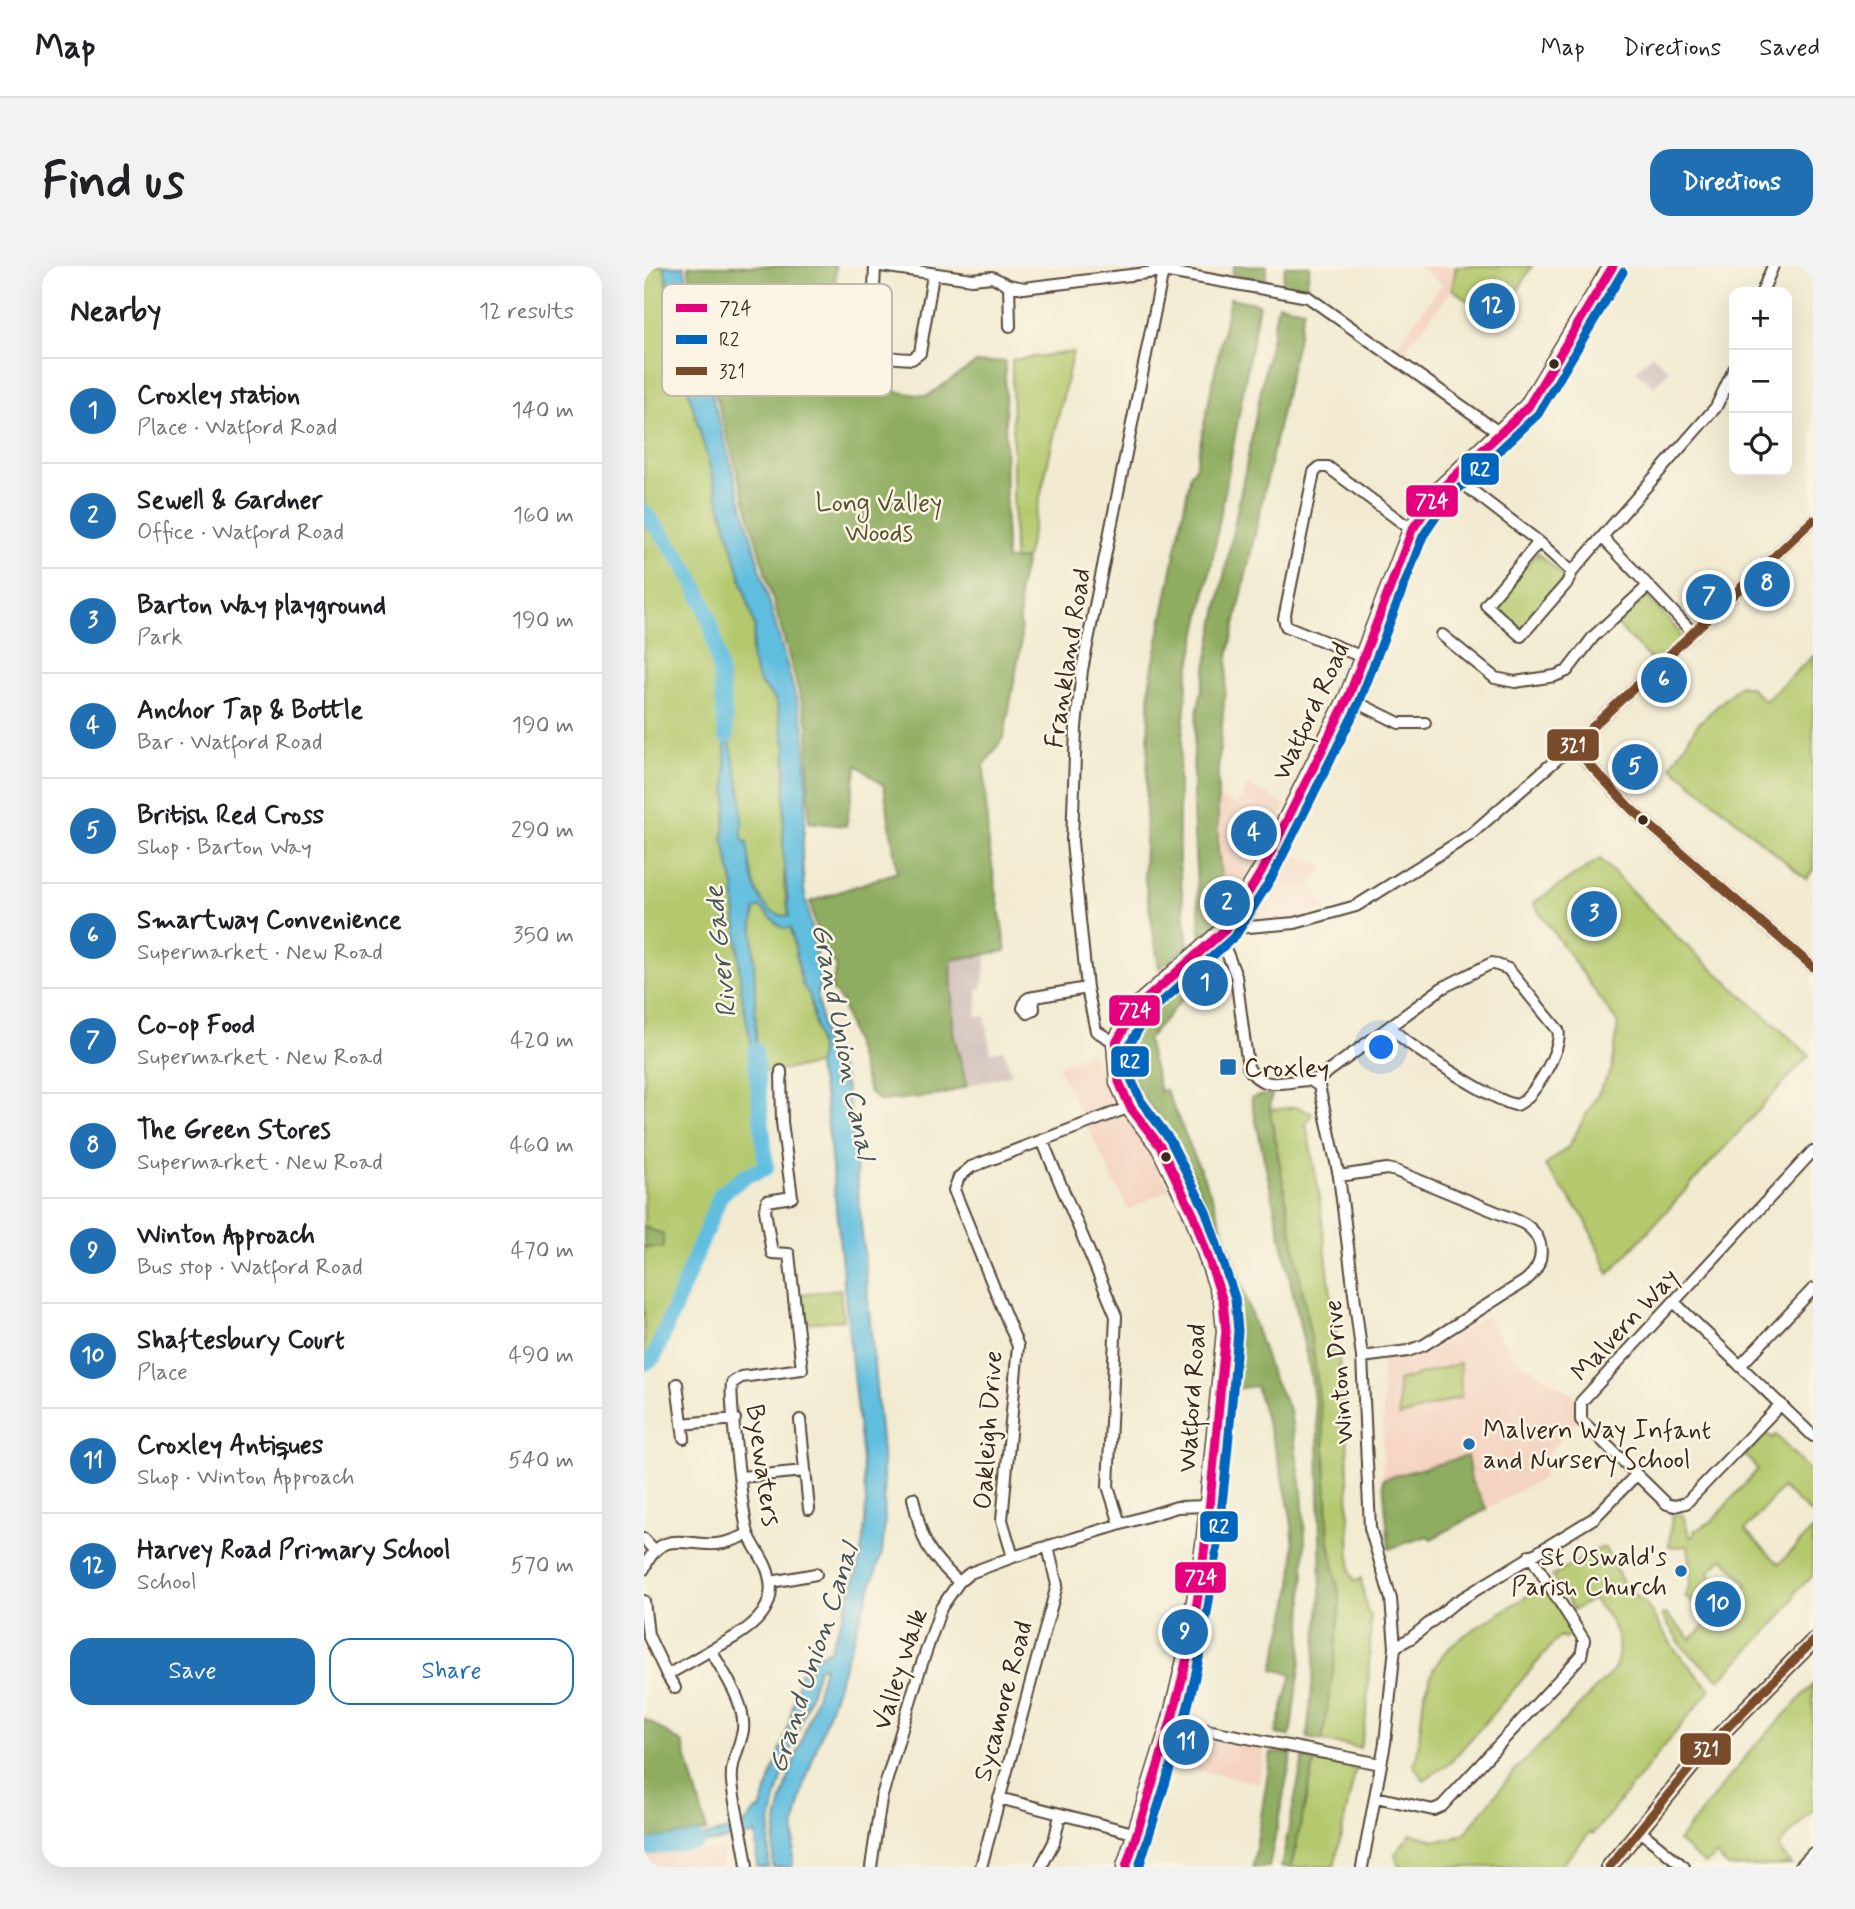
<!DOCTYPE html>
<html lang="en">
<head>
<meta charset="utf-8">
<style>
  :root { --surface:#fff; --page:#f2f2f2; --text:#202124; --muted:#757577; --line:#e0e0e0; --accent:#1f6fb2 }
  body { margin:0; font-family:Mynerve,sans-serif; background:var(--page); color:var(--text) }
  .controls { position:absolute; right:21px; top:21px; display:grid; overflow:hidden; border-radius:14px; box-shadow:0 7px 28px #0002 }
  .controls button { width:63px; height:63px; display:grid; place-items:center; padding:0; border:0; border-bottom:2px solid var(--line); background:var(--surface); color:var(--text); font:35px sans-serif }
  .you { position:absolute; left:738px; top:782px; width:24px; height:24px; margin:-18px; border:5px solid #fff; border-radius:50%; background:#1a73e8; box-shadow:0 0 0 10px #1a73e833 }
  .badge { display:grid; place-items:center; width:46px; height:46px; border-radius:50%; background:var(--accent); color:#fff; font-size:23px; font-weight:700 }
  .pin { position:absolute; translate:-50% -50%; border:4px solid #fff; box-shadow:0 2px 7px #0006 }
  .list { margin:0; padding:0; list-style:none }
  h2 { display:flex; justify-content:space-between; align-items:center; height:91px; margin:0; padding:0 28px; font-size:30px }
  h2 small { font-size:23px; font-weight:400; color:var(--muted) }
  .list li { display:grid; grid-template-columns:46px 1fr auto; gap:21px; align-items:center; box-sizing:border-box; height:105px; padding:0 28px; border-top:2px solid var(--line) }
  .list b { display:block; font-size:26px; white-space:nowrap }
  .list p { margin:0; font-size:23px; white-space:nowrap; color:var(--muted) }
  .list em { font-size:23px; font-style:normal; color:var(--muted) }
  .actions { display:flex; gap:14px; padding:21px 28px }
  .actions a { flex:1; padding:16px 0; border:2px solid var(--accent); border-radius:21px; text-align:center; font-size:24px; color:var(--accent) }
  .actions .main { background:var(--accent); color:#fff }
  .icon { flex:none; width:38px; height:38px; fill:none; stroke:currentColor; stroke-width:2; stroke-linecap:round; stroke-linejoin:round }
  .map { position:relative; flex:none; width:1169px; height:1601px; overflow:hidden; border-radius:21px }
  header { display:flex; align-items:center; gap:42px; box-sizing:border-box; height:98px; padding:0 35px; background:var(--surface); border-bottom:2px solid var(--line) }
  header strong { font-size:33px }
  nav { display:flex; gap:38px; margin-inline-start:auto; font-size:24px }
  .intro { display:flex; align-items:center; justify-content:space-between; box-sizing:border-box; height:168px; padding:0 42px }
  h1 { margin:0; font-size:49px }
  .button { padding:18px 32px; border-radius:21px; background:var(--accent); color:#fff; font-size:24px; font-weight:700 }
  main { display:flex; gap:42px; padding:0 42px }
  aside { flex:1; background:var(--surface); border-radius:21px; box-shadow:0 7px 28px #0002 }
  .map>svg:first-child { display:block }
  .built { fill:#f4d3c0 }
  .industrial { fill:#d0c0bc }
  .green { fill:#b4c96e; stroke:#787a46; stroke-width:2 }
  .forest { fill:#8fad61; stroke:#656c40; stroke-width:2 }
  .water { fill:#61bedf; stroke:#4e747e; stroke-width:2 }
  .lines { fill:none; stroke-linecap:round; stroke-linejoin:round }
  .river { stroke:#61bedf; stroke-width:16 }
  .minor-casing { stroke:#564739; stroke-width:14 }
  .tertiary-casing { stroke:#564739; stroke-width:18 }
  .primary-casing { stroke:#564739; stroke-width:21 }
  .minor { stroke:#fff; stroke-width:10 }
  .tertiary { stroke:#fff; stroke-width:14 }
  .primary { stroke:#fff; stroke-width:18 }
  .bus-1-casing { stroke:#fcf5e5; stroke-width:14 }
  .bus-2-casing { stroke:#fcf5e5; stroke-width:14 }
  .bus-3-casing { stroke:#fcf5e5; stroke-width:14 }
  .bus-1 { stroke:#e5007d; stroke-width:9 }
  .bus-2 { stroke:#0065bd; stroke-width:9 }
  .bus-3 { stroke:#7a4b2a; stroke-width:9 }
  .bus-dot { fill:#3b2a1e; stroke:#fcf5e5; stroke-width:2.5 }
  .poi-dot { fill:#1f6fb2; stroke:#fcf5e5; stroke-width:2.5 }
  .labels { text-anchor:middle; stroke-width:5; stroke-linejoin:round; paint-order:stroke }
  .park-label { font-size:26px; fill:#595232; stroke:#fcf5e5 }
  .street-label { font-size:26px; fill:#3b2a1e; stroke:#fcf5e5 }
  .poi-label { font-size:26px; fill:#3b2a1e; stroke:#fcf5e5; text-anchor:start }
  .water-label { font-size:28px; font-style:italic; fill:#465658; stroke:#fcf5e5 }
  .key { fill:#fcf5e5; stroke:#c2b8a9; stroke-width:2 }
  .key-label { font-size:19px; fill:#3b2a1e }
  .line-badge { stroke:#fcf5e5; stroke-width:2.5 }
  .badge-label { font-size:19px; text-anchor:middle; font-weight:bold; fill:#fff }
</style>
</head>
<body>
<header>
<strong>Map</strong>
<nav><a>Map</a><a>Directions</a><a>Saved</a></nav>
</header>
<div class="intro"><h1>Find us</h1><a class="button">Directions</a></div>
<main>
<aside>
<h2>Nearby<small>12 results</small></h2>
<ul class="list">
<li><span class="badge">1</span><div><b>Croxley station</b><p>Place · Watford Road</p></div><em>140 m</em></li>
<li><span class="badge">2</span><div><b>Sewell &amp; Gardner</b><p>Office · Watford Road</p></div><em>160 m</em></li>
<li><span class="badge">3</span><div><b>Barton Way playground</b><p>Park</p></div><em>190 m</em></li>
<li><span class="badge">4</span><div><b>Anchor Tap &amp; Bottle</b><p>Bar · Watford Road</p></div><em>190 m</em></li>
<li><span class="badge">5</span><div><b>British Red Cross</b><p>Shop · Barton Way</p></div><em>290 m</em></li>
<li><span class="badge">6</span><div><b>Smartway Convenience</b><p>Supermarket · New Road</p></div><em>350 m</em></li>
<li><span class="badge">7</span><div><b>Co-op Food</b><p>Supermarket · New Road</p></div><em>420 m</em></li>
<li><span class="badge">8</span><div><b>The Green Stores</b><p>Supermarket · New Road</p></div><em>460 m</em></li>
<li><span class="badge">9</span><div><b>Winton Approach</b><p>Bus stop · Watford Road</p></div><em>470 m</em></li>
<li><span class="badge">10</span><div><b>Shaftesbury Court</b><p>Place</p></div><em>490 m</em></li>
<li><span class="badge">11</span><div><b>Croxley Antiques</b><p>Shop · Winton Approach</p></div><em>540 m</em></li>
<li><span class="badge">12</span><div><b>Harvey Road Primary School</b><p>School</p></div><em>570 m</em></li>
</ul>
<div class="actions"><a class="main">Save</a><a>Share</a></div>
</aside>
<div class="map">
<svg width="1169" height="1601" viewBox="0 0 1169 1601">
  <rect width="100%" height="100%" fill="#fcf5e5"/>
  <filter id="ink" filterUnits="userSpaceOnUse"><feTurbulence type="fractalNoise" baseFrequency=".0143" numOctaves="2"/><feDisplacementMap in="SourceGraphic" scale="14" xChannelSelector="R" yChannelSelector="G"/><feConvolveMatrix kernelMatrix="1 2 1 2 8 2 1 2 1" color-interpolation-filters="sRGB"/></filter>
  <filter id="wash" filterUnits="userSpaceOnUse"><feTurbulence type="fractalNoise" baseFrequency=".00686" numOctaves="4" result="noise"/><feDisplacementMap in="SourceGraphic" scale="28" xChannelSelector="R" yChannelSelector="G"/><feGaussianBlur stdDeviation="1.57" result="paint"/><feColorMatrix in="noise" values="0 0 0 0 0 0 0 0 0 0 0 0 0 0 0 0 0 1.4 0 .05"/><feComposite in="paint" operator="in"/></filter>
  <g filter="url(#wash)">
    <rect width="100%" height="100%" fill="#f2ebd1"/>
    <!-- built -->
    <path class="built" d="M774,0h114l-33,57 -47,-34 -50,65 -8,-6 48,-64z
      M604,519l38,20 -59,109 -4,-9 -5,-57v-51l20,9z
      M639,583l41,19 -12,14 14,27 -28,8 -52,6z
      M447,785l35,67 44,71 -42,21 -70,-143z
      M842,1050l27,41 64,40v24l-33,37 -1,20 -112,61 -4,-3 -38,13 -6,-70 -1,-121 45,-6z
      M534,1467l86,17 -5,33 -89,-19z
      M78,1583v18h-78v-12z"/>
    <!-- industrial -->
    <path class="industrial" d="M1008,88l17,16 -15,17 -18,-16z
      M343,688l-5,35h-4l-2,27h9l6,37 12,-4 9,25 -45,12 -14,-54 -3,-72z"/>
    <!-- green -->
    <path class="green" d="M0,0h20l21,112 70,250 -4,23 10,34 15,15 10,48 -2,138 16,89 10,21 10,57 -3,12 -60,8 9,95 -21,8 -24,18 -67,163 -10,7z
      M812,0h76l-33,57 -47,-34z
      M429,86l-47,207h-12l-2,-199z
      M893,287l29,25 -45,52 -28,-25z
      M1002,330l33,35 1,9 -25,24 -38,-39z
      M1169,390v214l-7,9 -135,-113 27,-42 42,-39 10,2 15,14z
      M956,593l79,80 130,116 -200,219 -24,-55 -40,-53 23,-19 44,-78 6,-45 -85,-121z
      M652,841l16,6 -6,12 12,62 29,240 3,146 6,9 5,-4 6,34 4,3 -4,97 -7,36 -38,-7 13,-83 5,-58 -11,-58 -16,-193 -43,-239z
      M196,1023l3,31 -40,3 -3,-29z
      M816,1097l1,34 -62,20 -1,-36z
      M1122,1167l6,6 4,-4 37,40v40l-31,-27 -37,42 34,34 34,-35v47l-17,15c-1,18 -62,72 -76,89l-36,-31 -22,-34 4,-1 25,25 56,-55 -24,-26 -15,15 16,17 -23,22 -16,-16 5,-13 -2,-37 -19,1 3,-32h11l7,22 5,-3 -1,-3 17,-9 47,-53 -13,-13z
      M957,1282h4l19,37 22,19 29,46 34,38v3l-110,136 -6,7 -3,-2 -30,35h-161l-4,-13 16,-20 24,6 18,-1 13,-7 45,-57 103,-105c12,-29 -1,-50 -21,-71l-19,11 -22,-34z
      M899,1320l30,44 -8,8 -5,-2 -110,127 -26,17 -11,-15 4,-9 7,-61 10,-27 10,-15 16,-15z
      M1169,1419v125l-35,37 13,18 -63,2 -12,-12 -11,9 -27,-23 75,-93z
      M671,1494l41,8 -22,99h-43z"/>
    <!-- forest -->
    <path class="forest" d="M44,0h148l-4,87c16,33 63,39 95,43l48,-33 30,-2 1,199 20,-1 -7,31 2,55 -17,91 -20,30 4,74 18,111 -55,9 2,72 14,54 -26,9 -61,6 -11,-9 -28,-91 -10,-13 6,-21 -18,-25 -9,-40 87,-30 -13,-86 -27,-21 -11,61 -37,-4 -1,-97 -98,-350z
      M590,0h33l-2,15 -33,-7z
      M641,0h25l-4,22 -24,-2z
      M586,32l29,6 -47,258 -24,113 -9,97v92l9,83 -29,21 -15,-94 6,-193 41,-208 4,-4z
      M634,38l26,5 -76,348 -10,114v77l7,65 -5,12 -19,17c-5,-77 -13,-152 -4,-229z
      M531,723l1,3 15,-3 -44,51 13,51 6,-1 47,109 58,175 19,37 12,80 3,47 -4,123 -11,75 -14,-2 16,-60 -19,-5c8,-36 21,-74 21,-111 0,-59 -22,-116 -38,-172l-24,3c4,-28 5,-57 3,-85 -4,-37 -39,-128 -58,-161 -11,-19 -28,-37 -41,-56 -4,-13 -6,-31 -4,-44 4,-19 22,-52 43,-54z
      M628,827l-2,18 43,238 11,87 5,106 11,58 -5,58 -13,83 -15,-3 14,-144 -3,-164 -7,-53 -60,-279z
      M0,961l19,7v14h-19z
      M823,1190l4,25 16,28 -56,30 -4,-3 -38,13 -6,-70z
      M0,1452l39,26 24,87 -63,9z
      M627,1487h21l-23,114h-16z
      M659,1492l12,2 -24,107h-10z"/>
    <!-- water -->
    <path class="water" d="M20,0h20l26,122 94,339 3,63 -5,64 2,36 17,89 -4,16 9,57 11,11 6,12 8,38 31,340 3,68 -3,32 -77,229 -10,42 -3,43h-19c-1,-72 37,-133 51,-201l-6,2c-17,67 -53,128 -49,199h-12l-1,-33 -41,8 -38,2 66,-18 13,-16h4l27,-79 13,-58 5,-2 7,-14 18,-7c19,-53 36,-92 36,-149l-41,-403 -8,-29 3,-16 -10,-57 -8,-12 -11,-56h-9l-22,-21 -5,3 -2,12 4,151 -16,-81 -7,-105 -11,-50 4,-29 -3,-93 18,83v42l5,2c3,24 7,76 42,74l-6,-66 3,-102 -10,-47 -18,-21 -7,-23 4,-29 -70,-250z"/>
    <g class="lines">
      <!-- river -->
      <path class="river" d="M0,246c70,82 73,120 82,224
        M0,1098l10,-7 67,-163 24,-18 21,-8 -11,-117
        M0,1582l53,-7"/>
    </g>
  </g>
  <g filter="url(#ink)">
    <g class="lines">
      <defs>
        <path id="minor" d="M231,0l-1,24 -11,56c7,10 37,13 49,13l8,-6 13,-78
          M237,0l91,13 20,-2 17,8
          M1118,26l11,-26
          M366,60l-1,-41 15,3 139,-17 145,26 192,136
          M809,210l86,66 33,30 30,-35 91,96
          M958,271l114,-130 18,-38
          M895,276l-53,63 35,31 46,-53 5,-11
          M798,369l53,43 20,4 40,-6 12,-5 27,-35 54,-50
          M721,392l-79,-32 -2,-7 30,-147 6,-5h8l84,63
          M704,432l51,25h26
          M928,480l59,63 182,158
          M582,663l69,-6 61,-17 114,-71 102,-89 241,-226
          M576,669l16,41 12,91c14,26 38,13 62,13l9,6 20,90 23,181 8,171 21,71 4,48 -10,96 -23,124
          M389,731l1,12 -6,4 -5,-5 3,-8 3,-2 58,-10
          M472,777l-20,-12 -9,-43 -15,-146 4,-115 6,-57 82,-404
          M670,816l128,-94 50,-25 16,6 50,61c6,16 -26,72 -42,75 -22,-4 -111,-60 -125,-78
          M398,874l74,176 -8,170 12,38
          M695,910l48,-7 9,2 127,52c24,15 23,41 2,58l-101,64 -16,6 -46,6
          M1031,1037l138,133
          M1096,1100l73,-77
          M33,1118l7,54
          M1137,1138l-95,99 -11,3 -8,-2 -86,-84v-18l232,-251
          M156,1154l9,89
          M38,1158l53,-5
          M97,1211l64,-6
          M269,1232c10,44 12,53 46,84
          M0,1273l11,12
          M369,1291l-11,-37 16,-174 -64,-156 5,-13 12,-10 159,-60
          M0,1303c17,-41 41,-23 72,-25 12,-1 22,-5 32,-10
          M127,1316l45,-8
          M0,1335l4,34 19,40 44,-25
          M751,1381l16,-9 42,-34 141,-86 42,-43
          M23,1409l8,13
          M527,1457l210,41
          M732,1531l57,13 9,-4 139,-150 3,-16 -54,-85
          M355,1532l138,36
          M996,1565l44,36
          M103,1601c-3,-29 -12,-56 -15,-85 -2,-20 8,-34 11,-52 3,-28 -20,-57 -32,-80 30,-16 71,-36 57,-78 -4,-14 -15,-25 -20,-39 -5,-15 -19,-137 -16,-150l9,-6 61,-8 -13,-115 -17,-1 -7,-43 2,-9 25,-4 -10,-75 -1,-51
          M227,1601l10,-68 38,-127 22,-64 18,-26 11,-9 43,-16 164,-50 31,-1
          M337,1601l76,-282 -9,-38
          M397,1601l13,-25 6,-27
          M1156,1601l13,-14"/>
        <path id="tertiary" d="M965,1601l95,-116 109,-110"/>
        <path id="primary" d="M482,1601l45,-144 16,-67 18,-111 21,-214 -3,-30 -29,-85 -34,-70 -30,-39 -11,-25 -3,-39 20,-35 90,-79 35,-57 87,-174 64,-168 27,-39 89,-84 85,-141"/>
      </defs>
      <!-- minor casing -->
      <use href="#minor" class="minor-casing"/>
      <!-- tertiary casing -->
      <use href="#tertiary" class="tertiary-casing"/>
      <!-- primary casing -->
      <use href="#primary" class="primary-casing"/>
      <!-- minor -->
      <use href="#minor" class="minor"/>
      <!-- tertiary -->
      <use href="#tertiary" class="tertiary"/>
      <!-- primary -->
      <use href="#primary" class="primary"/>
      <defs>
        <path id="bus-1" d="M482,1601c22,-69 45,-138 61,-209 22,-107 28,-218 39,-327l-3,-30 -29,-85 -34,-70 -30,-39 -11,-25 -3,-39 20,-35 90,-79 35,-57 87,-174 64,-168 27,-39 89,-84 85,-141"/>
        <path id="bus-2" d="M495,1601c21,-69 46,-138 60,-209 21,-108 30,-218 39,-327l-3,-33 -29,-86 -36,-72 -29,-39 -10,-22 -2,-33 17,-30 90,-81 36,-58 87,-174 64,-167 25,-37 90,-85 85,-142"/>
        <path id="bus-3" d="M1169,254l-241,226 59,63 182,158
          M965,1601l95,-116 109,-110"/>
      </defs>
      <!-- bus-1 casing -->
      <use href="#bus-1" class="bus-1-casing"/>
      <!-- bus-2 casing -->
      <use href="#bus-2" class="bus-2-casing"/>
      <!-- bus-3 casing -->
      <use href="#bus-3" class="bus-3-casing"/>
      <!-- bus-1 -->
      <use href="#bus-1" class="bus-1"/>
      <!-- bus-2 -->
      <use href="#bus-2" class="bus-2"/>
      <!-- bus-3 -->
      <use href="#bus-3" class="bus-3"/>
    </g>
  </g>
  <!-- markers -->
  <g class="bus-dot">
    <circle cx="910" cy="98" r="6"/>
    <circle cx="999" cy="554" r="6"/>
    <circle cx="522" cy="891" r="6"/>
  </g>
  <g class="poi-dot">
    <rect x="575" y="792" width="18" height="18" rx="3.5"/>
    <circle cx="825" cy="1178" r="7"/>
    <circle cx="1037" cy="1305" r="7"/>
  </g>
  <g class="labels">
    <!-- park labels -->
    <g class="park-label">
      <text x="235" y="245">Long Valley<tspan x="235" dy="30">Woods</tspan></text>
    </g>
    <!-- street labels -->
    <g class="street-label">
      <text transform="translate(423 392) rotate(-81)" y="9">Frankland Road</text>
      <text transform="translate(666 445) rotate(-65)" y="9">Watford Road</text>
      <text transform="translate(980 1058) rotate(-47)" y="9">Malvern Way</text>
      <text transform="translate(694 1106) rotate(-95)" y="9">Winton Drive</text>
      <text transform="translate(547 1132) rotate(-86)" y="9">Watford Road</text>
      <text transform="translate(343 1164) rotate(-86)" y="9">Oakleigh Drive</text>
      <text transform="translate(120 1199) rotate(82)" y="9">Byewaters</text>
      <text transform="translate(255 1403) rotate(-72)" y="9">Valley Walk</text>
      <text transform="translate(358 1435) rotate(-75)" y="9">Sycamore Road</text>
    </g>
    <!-- poi labels -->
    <g class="poi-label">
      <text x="600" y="810">Croxley</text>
      <text x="839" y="1172">Malvern Way Infant<tspan x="839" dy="30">and Nursery School</tspan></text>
      <text x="1023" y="1299" text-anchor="end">St Oswald's<tspan x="1023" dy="30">Parish Church</tspan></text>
    </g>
    <!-- water labels -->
    <g class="water-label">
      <text transform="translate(75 686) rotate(-96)" y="10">River Gade</text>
      <text transform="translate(201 775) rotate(79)" y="10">Grand Union Canal</text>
      <text transform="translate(168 1392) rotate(-72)" y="10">Grand Union Canal</text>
    </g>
  </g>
  <!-- legend -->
  <rect x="18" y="18" width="230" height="112" rx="10" class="key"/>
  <rect x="32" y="38" width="31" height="8" fill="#e5007d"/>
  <rect x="32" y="69" width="31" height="9" fill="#0065bd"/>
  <rect x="32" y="101" width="31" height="8" fill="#7a4b2a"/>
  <g class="key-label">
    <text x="75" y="49">724</text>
    <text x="75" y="80">R2</text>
    <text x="75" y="112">321</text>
  </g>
  <g class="line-badge">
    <rect x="816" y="186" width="40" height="34" rx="7" fill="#0065bd"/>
    <rect x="761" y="218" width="54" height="34" rx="7" fill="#e5007d"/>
    <rect x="902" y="462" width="54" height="34" rx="7" fill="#7a4b2a"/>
    <rect x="464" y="728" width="53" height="33" rx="7" fill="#e5007d"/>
    <rect x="466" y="779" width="40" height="33" rx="7" fill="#0065bd"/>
    <rect x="555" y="1244" width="40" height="33" rx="7" fill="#0065bd"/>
    <rect x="530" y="1295" width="53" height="33" rx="7" fill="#e5007d"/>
    <rect x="1035" y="1466" width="53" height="34" rx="7" fill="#7a4b2a"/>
  </g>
  <g class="badge-label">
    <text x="836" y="210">R2</text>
    <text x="788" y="242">724</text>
    <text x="929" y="486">321</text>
    <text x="491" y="751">724</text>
    <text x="486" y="802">R2</text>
    <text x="575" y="1267">R2</text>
    <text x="557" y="1318">724</text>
    <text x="1062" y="1490">321</text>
  </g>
</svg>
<div class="controls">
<button>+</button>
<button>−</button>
<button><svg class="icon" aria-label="locate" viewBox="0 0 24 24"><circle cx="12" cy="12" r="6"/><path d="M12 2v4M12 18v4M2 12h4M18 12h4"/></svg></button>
</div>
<div class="you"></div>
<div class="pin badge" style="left:561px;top:717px">1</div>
<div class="pin badge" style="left:583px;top:637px">2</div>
<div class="pin badge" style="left:950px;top:648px">3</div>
<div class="pin badge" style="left:610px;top:567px">4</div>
<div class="pin badge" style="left:991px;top:501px">5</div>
<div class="pin badge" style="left:1020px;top:414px">6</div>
<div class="pin badge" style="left:1065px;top:331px">7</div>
<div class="pin badge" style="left:1123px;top:318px">8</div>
<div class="pin badge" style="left:541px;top:1366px">9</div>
<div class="pin badge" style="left:1074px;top:1338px">10</div>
<div class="pin badge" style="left:542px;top:1476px">11</div>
<div class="pin badge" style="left:848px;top:40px">12</div>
</div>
</main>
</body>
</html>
